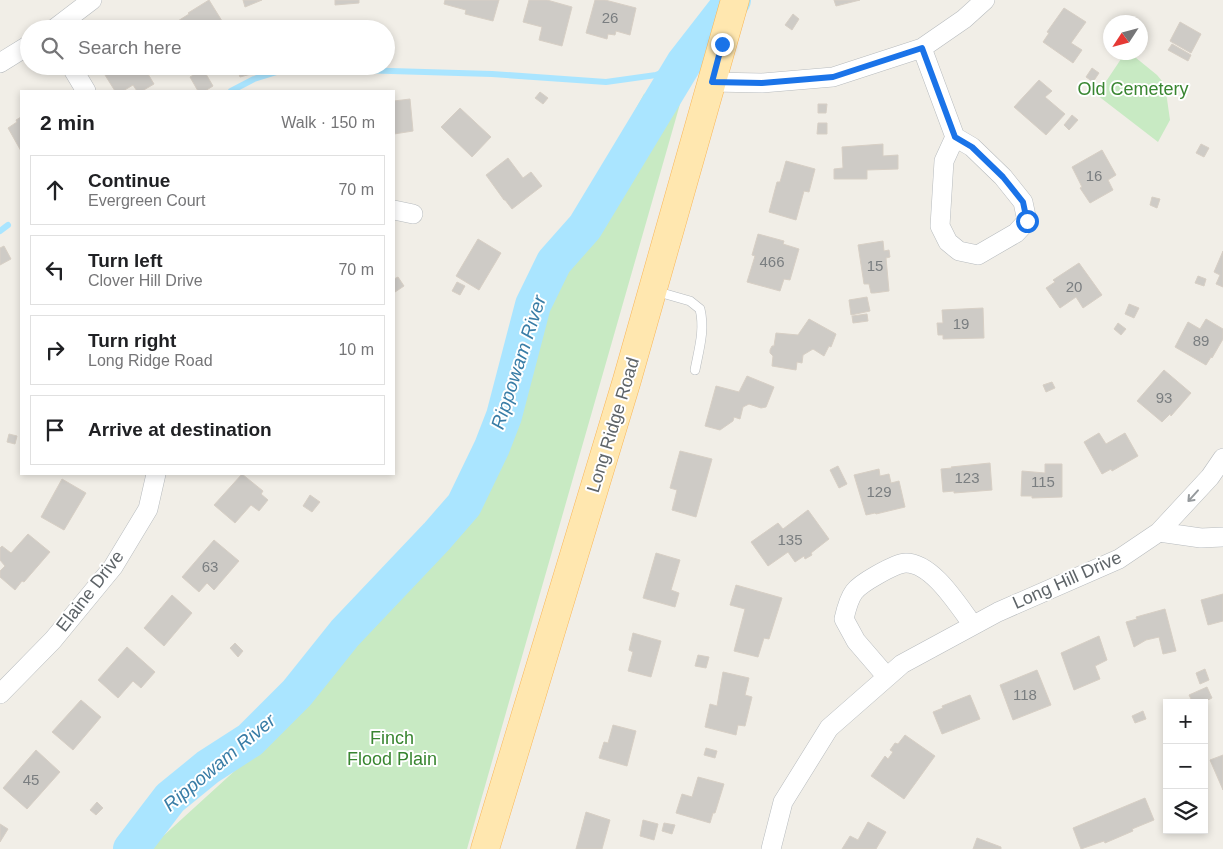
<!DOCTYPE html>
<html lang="en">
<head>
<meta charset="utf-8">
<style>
  :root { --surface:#fff; --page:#f6f6f6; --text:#202124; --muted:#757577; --line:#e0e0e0 }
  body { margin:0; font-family:Helvetica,sans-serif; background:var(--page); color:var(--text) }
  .controls { position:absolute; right:15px; bottom:15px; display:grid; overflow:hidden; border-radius:0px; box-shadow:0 2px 8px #0003 }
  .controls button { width:45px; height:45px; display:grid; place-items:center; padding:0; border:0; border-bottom:1px solid var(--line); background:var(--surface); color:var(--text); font:25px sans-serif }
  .compass { position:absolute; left:1103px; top:15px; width:45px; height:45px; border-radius:50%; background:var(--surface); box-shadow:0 2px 8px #0003; rotate:234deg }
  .stop { position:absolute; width:15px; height:15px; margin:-11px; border:4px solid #1a73e8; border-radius:50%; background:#fff }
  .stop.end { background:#1a73e8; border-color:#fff; box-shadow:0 1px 5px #0008 }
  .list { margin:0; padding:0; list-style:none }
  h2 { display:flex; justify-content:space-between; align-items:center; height:65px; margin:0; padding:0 20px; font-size:21px }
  h2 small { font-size:16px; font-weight:400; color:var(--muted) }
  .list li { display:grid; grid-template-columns:32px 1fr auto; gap:15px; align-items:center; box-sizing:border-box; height:70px; margin:0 10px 10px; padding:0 10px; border:1px solid var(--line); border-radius:0px }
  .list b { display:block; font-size:19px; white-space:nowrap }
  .list p { margin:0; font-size:16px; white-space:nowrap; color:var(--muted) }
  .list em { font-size:16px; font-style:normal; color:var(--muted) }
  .icon { flex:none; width:28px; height:28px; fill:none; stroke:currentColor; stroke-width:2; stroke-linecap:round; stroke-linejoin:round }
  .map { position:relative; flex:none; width:1223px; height:849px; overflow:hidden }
  .search { position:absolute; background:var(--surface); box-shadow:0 2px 8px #0003; left:20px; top:20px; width:375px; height:55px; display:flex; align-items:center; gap:12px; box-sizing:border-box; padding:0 18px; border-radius:28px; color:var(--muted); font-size:19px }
  .panel { position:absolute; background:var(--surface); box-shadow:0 2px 8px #0003; left:20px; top:90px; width:375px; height:385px; border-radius:0px }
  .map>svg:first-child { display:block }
  .green { fill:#c8eac3 }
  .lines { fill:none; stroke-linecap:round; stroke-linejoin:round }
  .stream { stroke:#aae5ff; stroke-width:6 }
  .river { stroke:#aae5ff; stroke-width:36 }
  .building { fill:#cecbc6; stroke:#d7cfc5 }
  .service-casing { stroke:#b7bbbe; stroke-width:10 }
  .minor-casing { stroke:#b7bbbe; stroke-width:20 }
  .primary-casing { stroke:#fab758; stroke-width:29 }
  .service { stroke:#fff; stroke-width:9 }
  .minor { stroke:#fff; stroke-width:19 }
  .primary { stroke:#ffe7af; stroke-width:28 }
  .oneway { stroke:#969a9d }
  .route { stroke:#1a73e8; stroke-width:6 }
  .labels { text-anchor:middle; stroke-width:4; stroke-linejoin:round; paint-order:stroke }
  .number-label { font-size:15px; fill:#7a7e80 }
  .park-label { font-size:18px; fill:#388530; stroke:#fff }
  .street-label { font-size:18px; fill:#5e6468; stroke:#fff }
  .water-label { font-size:19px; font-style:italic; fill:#397da6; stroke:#fff }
</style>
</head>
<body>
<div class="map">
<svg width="1223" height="849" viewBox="0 0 1223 849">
  <rect width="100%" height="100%" fill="#f1eee7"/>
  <!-- green -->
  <path class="green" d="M1125,53h5l27,22 5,6 4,11 4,28 -12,22 -61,-47z
    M688,76l-221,773h-315l9,-11 90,-82 133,-143 70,-80 18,-35 47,-176 125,-228z"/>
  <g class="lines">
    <!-- stream -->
    <path class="stream" d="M231,91l23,-12 36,-11 202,6 114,8 50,-7 28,-12
      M0,231l8,-6"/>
    <!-- river -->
    <path class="river" d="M131,849l39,-51 38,-31 42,-27 47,-47 48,-60 92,-97 27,-31 28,-58 12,-31 29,-111 21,-43 31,-35 99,-164 49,-63"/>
  </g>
  <!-- building -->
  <path class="building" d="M209,0l18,29h-55l-2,-3 19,-12 -1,-1z
    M243,0h19l-17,7z
    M335,0h24v3l-24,2z
    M445,0h54l-6,21 -28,-7 1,-4 -22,-6z
    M529,0h18l25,7 -10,39 -23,-6 3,-13 -19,-5z
    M595,0h10l31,8 -6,27 -14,-4 -1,4 -7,-1 -1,5 -21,-6z
    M834,0h26l-24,6z
    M1064,8l22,14 -15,21 11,7 -9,13 -30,-21 6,-9 -2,-1z
    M793,14l6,5 -7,11 -7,-5z
    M1180,22l21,12 -10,19 -21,-12z
    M1172,44l19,11 -3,6 -20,-11z
    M102,66h59l-13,8 6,10 -12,7h-5l-4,-6 -10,6h-8l-15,-24z
    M236,66h12l3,8 -11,3z
    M1092,68l7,5 -6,9 -7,-5z
    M203,69l10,17 -8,5h-7l-8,-14z
    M1039,80l13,11 -7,6 20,17 -19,21 -32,-28z
    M540,92l8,6 -5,6 -8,-6z
    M410,99l3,32 -19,3v-33z
    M818,104h9l-1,9h-8z
    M460,108l31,29 -19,20 -31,-30z
    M1072,115l6,5 -9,10 -5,-5z
    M21,117v34l-13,-23 9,-6 -1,-2z
    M818,123h9v11h-10z
    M883,144v12l15,-1v14l-31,1v9h-33v-10l9,-1 -1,-21z
    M1201,144l8,4 -5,9 -8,-4z
    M1102,150l14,25 -8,5 5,10 -23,13 -10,-15 2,-1 -10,-20z
    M508,158l15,20 8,-6 11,14 -30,23 -7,-9h-1l-18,-25z
    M786,161l29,8 -6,23 -5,-1 -8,29 -27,-8 8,-30h3z
    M1152,197l8,2 -3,9 -7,-3z
    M758,234l26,7 -1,3 16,5 -9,31 -6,-1 -4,12 -33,-9 8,-26 -3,-1z
    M478,239l23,14 -22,37 -23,-14z
    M883,241l1,10 5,-1 1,7 -4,1 3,33 -15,2h-3l-2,-9h-5l-6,-39z
    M4,246l7,13 -11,6v-17z
    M1223,251v36l-7,-3 4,-9 -6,-3z
    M1079,263l23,32 -19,13 -7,-11 -16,11 -14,-20 9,-6 -2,-2z
    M1198,276l8,3 -2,7 -9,-3z
    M398,277l6,9 -9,6 -1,-13z
    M457,282l8,4 -5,9 -8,-4z
    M867,297l3,14 -19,4 -2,-15z
    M1129,304l10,4 -5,10 -9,-4z
    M983,308l1,30 -41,1v-4h-5l-1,-12h6l-1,-13z
    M867,314l1,7 -15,2 -1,-7z
    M809,319l27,15 -5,13 -2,-1 -5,10 -11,-7 -10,6 -1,8 -5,-1 -1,8 -24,-4 1,-10 -3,-3v-3l2,-4h2l2,-13 22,2z
    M1206,319l17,10v10l-11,19 -1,-1 -5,8 -31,-18 13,-25 12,7z
    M1118,323l8,6 -5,6 -7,-6z
    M1164,370l27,23 -20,23 -1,-2 -8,8 -25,-21z
    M747,376l27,11 -8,20 -5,1 -12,-4 -6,3 -3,12 -6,-2 -1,4 -13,9 -15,-4 11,-40 23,6z
    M1052,382l3,6 -9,4 -3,-7z
    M1099,433l7,11 19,-11 13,23 -26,15 -1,-2 -9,5 -18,-32z
    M9,434l8,2 -2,8 -8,-2z
    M680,451l32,8 -16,58 -24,-7 5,-20 -7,-2z
    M990,463l2,27 -38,3v-2l-11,1 -2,-23 11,-1 -1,-1z
    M1045,464h17v33l-30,1v-2h-11l1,-25 23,2z
    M838,466l9,18 -8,4 -9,-18z
    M879,469l1,7 9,-2 2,9 8,-2 6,26 -29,7 -1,-1 -9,2 -12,-40z
    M242,474l21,17 -2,3 7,6 -9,11 -8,-6 -16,18 -21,-18z
    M62,479l24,14 -22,37 -23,-13z
    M310,495l10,7 -8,10 -9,-6z
    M808,510l21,29 -18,14 1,2 -7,4 -1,-3 -9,6 -7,-10 -20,14 -17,-24 27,-19 5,6z
    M28,534l22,18 -26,30 -2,-1 -7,9 -15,-13v-6l5,-5 -5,-6v-12l2,-2 9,7z
    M214,540l25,21 -25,29 -7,-7 -8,9 -17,-15z
    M656,553l24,7 -9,30 8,3 -4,14 -32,-9z
    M736,585l46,13 -13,41 -5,-1 -6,19 -24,-6 11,-42 -15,-4z
    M1223,594v27l-15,4 -7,-25z
    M172,595l20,18 -28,33 -20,-18z
    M1165,609l11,42 -13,3 -4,-17 -13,3 -12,7 -8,-25 11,-3 -1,-2z
    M633,633l28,8 -10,36 -23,-6 5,-19 -4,-2z
    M1099,636l8,24 -12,6 5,13 -26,11 -13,-37z
    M235,643l8,8 -5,6 -8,-9z
    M127,647l28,25 -14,16 -8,-7 -15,17 -20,-18z
    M698,655l11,2 -3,11 -11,-2z
    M1205,669l4,11 -9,4 -4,-11z
    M1037,670l14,35 -38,15 -13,-35z
    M723,672l26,6 -4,17 7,2 -7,29 -7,-1 -2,10 -31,-8 5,-23 7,2z
    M1207,687l5,11 -11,5h-8l-4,-8z
    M970,695l10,24 -38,15 -9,-22 10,-4 -1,-2z
    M81,700l20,17 -28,33 -21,-18z
    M1143,711l3,8 -11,4 -3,-7z
    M613,725l23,6 -9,35 -28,-8 5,-16 4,1z
    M905,735l30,21 -31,43 -33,-23 14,-20 3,3 5,-7 -3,-2 5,-7 3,1z
    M706,748l11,3 -2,7 -11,-3z
    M36,750l24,22 -33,37 -24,-21z
    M1223,755v35l-13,-30z
    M698,777l26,7 -9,29h-2l-3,10 -34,-10 6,-19 10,3z
    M1145,798l9,22 -22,9 1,2 -28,12 -1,-2 -23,8 -8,-21z
    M97,802l6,6 -7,7 -6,-5z
    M586,812l24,8 -8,29h-26z
    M643,820l15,4 -4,16 -14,-4z
    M868,822l18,10 -10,17h-34l8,-13 8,4z
    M664,823l11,2 -3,9 -10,-3z
    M0,824l8,5 -8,13z
    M977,838l24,9v2h-28z"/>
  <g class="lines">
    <defs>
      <path id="service" d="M655,291l35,10 10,8c5,21 -1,40 -5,61"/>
      <path id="minor" d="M54,29l38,-29
        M922,48l33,89 -11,24 -4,65 8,16 11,9 19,4 38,-22 11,-12 -4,-19 -20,-25 -31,-30 -17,-10
        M0,63l29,-18
        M71,66l15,25
        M712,82l50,1 71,-6 89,-29 42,-29 21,-19
        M394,210l19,4
        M1159,532l42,6 22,-1
        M887,677l-31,-36 -12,-22c6,-27 10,-31 33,-44 7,-4 22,-12 29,-12 27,0 53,44 67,62
        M0,694l53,-54 60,-73 35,-58 8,-35
        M771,849l12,-47 46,-74 73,-64 96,-52 121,-53 40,-27 51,-55 13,-19"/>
      <path id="primary" d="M485,849l142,-469 108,-380"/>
    </defs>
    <!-- service casing -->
    <use href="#service" class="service-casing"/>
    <!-- minor casing -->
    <use href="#minor" class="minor-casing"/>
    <!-- primary casing -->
    <use href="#primary" class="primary-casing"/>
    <!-- service -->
    <use href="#service" class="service"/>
    <!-- minor -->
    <use href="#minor" class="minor"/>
    <!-- primary -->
    <use href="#primary" class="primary"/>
  </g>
  <!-- one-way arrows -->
  <defs><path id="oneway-shaft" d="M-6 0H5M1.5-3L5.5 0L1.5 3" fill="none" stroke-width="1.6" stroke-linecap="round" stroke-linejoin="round" transform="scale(1.25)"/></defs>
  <use class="oneway" href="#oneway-shaft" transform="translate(1193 496) rotate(132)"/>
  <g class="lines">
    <!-- route -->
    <path class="route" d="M722,44l-10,38 50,1 71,-6 89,-29 33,89 17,10 31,30 20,25 4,19"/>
  </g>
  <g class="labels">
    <!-- number labels -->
    <g class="number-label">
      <text x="610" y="23">26</text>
      <text x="1094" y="181">16</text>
      <text x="772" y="267">466</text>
      <text x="875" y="271">15</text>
      <text x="1074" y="292">20</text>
      <text x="961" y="329">19</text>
      <text x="1201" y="346">89</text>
      <text x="1164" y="403">93</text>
      <text x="967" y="483">123</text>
      <text x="1043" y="487">115</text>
      <text x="879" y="497">129</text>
      <text x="790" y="545">135</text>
      <text x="210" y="572">63</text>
      <text x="1025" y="700">118</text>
      <text x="31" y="785">45</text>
    </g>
    <!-- park labels -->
    <g class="park-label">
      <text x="1133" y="95">Old Cemetery</text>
      <text x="392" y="744">Finch<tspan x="392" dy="21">Flood Plain</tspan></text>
    </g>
    <!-- street labels -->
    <g class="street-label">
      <text transform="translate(613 425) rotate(-73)" y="6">Long Ridge Road</text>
      <text transform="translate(1067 580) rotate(-24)" y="6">Long Hill Drive</text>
      <text transform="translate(90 591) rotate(-52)" y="6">Elaine Drive</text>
    </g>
    <!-- water labels -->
    <g class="water-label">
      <text transform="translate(518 362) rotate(-72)" y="7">Rippowam River</text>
      <text transform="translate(219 762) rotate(-40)" y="7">Rippowam River</text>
    </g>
  </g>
</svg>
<div class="controls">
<button>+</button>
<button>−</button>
<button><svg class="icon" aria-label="layers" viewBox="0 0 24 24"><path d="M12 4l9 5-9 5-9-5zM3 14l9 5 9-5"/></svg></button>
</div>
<svg class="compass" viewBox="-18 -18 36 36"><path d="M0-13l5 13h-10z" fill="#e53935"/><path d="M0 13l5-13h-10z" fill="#757577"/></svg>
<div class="stop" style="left:1027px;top:221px"></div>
<div class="stop end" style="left:722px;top:44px"></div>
<div class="search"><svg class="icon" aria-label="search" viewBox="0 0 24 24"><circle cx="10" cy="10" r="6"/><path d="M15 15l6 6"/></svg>Search here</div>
<section class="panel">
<h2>2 min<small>Walk · 150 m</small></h2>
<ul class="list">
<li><svg class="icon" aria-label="ahead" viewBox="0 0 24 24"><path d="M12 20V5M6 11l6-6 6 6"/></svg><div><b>Continue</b><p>Evergreen Court</p></div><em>70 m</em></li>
<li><svg class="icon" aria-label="left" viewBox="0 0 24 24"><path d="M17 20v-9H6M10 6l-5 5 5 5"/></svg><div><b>Turn left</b><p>Clover Hill Drive</p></div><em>70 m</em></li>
<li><svg class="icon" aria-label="right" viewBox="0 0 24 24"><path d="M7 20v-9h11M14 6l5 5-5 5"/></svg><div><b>Turn right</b><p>Long Ridge Road</p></div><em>10 m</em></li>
<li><svg class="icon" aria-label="arrive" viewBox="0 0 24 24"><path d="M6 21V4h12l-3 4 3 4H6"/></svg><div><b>Arrive at destination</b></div></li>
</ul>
</section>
</div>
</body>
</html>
